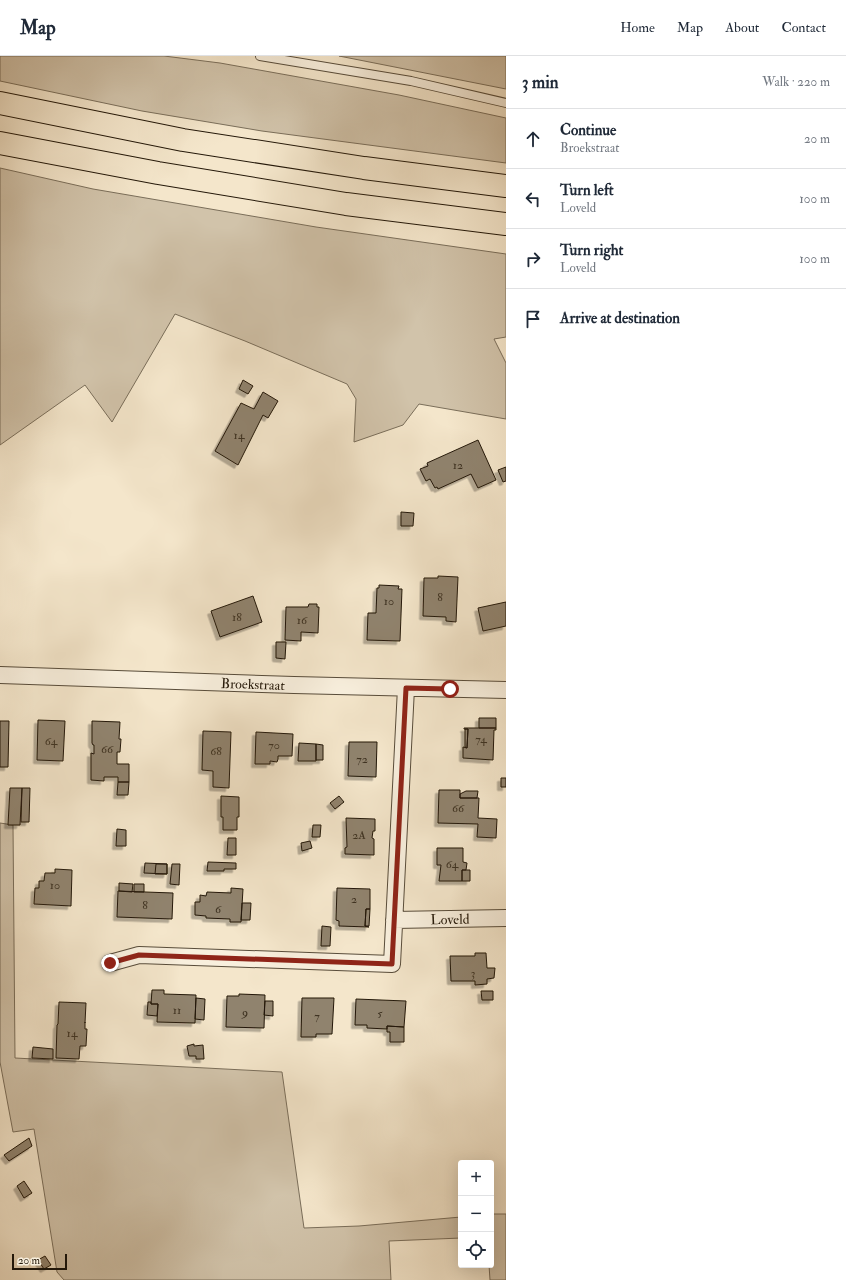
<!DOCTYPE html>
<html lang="en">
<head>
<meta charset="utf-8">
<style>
  :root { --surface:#fff; --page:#f6f6f7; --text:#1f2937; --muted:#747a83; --line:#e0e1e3 }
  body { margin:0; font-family:"IM FELL Double Pica",serif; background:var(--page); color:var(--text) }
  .controls { position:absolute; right:12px; bottom:12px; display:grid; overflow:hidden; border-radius:4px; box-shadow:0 4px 16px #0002 }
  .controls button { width:36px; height:36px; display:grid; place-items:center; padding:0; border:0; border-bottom:1px solid var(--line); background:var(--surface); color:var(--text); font:20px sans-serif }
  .scale { position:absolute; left:12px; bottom:10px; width:55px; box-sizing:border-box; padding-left:4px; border:2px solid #241809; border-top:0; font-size:11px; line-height:14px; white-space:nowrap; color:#241809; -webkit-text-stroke:3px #f8efdd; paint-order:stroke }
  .stop { position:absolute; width:12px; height:12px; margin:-9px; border:3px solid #8f2418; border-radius:50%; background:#fff }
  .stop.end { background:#8f2418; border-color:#fff; box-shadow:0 1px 4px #0008 }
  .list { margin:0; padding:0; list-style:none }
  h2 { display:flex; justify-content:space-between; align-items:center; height:52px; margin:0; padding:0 16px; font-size:17px }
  h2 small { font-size:13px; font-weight:400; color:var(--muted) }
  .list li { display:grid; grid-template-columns:26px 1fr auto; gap:12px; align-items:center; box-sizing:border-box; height:60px; padding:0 16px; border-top:1px solid var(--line) }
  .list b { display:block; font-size:15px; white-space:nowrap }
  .list p { margin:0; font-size:13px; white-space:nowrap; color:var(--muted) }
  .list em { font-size:13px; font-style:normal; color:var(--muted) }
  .icon { flex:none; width:22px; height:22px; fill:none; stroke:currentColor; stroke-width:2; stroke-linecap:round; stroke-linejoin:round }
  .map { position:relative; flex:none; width:506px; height:1224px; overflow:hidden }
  header { display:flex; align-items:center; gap:24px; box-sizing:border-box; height:56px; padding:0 20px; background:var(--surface); border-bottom:1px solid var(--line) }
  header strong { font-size:19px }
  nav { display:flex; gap:22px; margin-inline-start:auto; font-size:14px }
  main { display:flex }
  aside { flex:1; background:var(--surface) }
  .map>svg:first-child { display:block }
  .green { fill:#d1c3aa; stroke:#7a6e5a }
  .building { fill:#90836e; stroke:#241809; filter:url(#shadow) }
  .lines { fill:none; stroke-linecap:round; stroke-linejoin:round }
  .service-casing { stroke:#584c3a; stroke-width:10 }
  .minor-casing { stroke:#584c3a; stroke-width:18 }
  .motorway-casing { stroke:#241809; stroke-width:24 }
  .service { stroke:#f8efdd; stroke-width:8 }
  .minor { stroke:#f8efdd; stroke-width:16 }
  .motorway { stroke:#f4e6cb; stroke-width:22 }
  .route { stroke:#8f2418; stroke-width:5 }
  .labels { text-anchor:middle; stroke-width:3; stroke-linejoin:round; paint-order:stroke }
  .number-label { font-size:12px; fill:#3f3322 }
  .street-label { font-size:14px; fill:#241809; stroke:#f8efdd }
</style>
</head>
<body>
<header>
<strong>Map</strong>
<nav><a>Home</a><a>Map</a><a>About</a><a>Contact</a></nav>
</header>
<main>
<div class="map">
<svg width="506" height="1224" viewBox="0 0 506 1224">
  <defs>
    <filter id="shadow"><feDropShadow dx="-3.5" dy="3.5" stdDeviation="0" flood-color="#0004"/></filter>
  </defs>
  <rect width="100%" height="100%" fill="#f4e6cb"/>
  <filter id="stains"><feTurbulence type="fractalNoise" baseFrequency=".005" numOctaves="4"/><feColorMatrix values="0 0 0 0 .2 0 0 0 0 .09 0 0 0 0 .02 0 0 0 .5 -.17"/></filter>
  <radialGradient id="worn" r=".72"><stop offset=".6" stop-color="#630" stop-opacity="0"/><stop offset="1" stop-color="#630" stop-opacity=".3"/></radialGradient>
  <!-- green -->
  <path class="green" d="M0,0h164l56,7 179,32 107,23v45l-244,-32 -120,-20 -142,-30z
    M339,0h167v33z
    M0,112l93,21 223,38 190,27v83l-12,2 12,24v56l-87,-15 -16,21 -49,17 2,-43 -9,-15 -102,-43 -70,-27 -63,108 -27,-37 -85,60z
    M0,767l13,2 2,233 267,14 22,156 55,-2 102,-9v21l-72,3 2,39h-327l-7,-8 -23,-143 -21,3 -13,-70z
    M491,1158h15v66h-16l-1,-15h2z"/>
  <!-- building -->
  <path class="building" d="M243,324l10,6 -5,8 -9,-5z
    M263,336l15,9 -10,17 -5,-3 -25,50 -23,-14 26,-48 13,6z
    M478,384l18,40 -18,8 -7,-14 -33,15 -1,-2 -2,1 -5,-9 -4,2 -6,-12 8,-3 -1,-3z
    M506,411v14l-3,1 -5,-12z
    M401,456l13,1 -1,13h-12z
    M438,520l20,1 -2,45 -10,-1v-4l-23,-1 1,-38h14z
    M379,529l20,1 -1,3h4l-2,52 -33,-1 1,-27h8l1,-25h2z
    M253,540l9,26 -42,15 -9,-26z
    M506,546v24l-23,5 -5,-23z
    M309,548h8v3h2l-1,26 -17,-1v9l-16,-1 1,-33h22z
    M276,586h10l-1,17 -9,-1z
    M479,662h17v10h-17z
    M38,664l27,1 -2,40 -26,-1z
    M0,665h9l-1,46h-8z
    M92,665l28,1 -1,17h2l-1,13h-3v12h12v18h-11v-5h-14v4l-13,-1v-27l3,1v-9h-1l-1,-2z
    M464,672h32v2h-2l-1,30 -30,-2v-11l4,1 1,-19h-4z
    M465,673h3l-1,19 -2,-1z
    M203,675l28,1 -2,56 -16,-1v-16l-11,-1z
    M256,676l37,2 -1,22h-14v3l-1,3 -7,-1v3h-15z
    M349,686h28l-1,35 -28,-1z
    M299,687l17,1v17h-18z
    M316,688l7,1v15h-7z
    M501,722h5v9h-5z
    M118,726h11l-1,13h-11z
    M10,732h12l-2,37h-12z
    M22,732h8l-1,34h-8z
    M439,734h21v8h19l-1,20 19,1 -1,19 -19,-1 1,-13 -40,-1z
    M466,735h12l-1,7h-17v-4z
    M221,740l18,1v20h-2v13h-14v-13h-2z
    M339,740l5,6 -9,7 -5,-6z
    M346,762l29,1v12h-2l-1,7 2,1v16l-29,-1v-6l2,-1z
    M313,769h8l-1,12h-8z
    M117,773l9,1v16h-10z
    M228,782h8v17h-9z
    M310,785l2,7 -10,3 -1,-8z
    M437,792h26v14l4,1 -1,7h-4v11h-23l2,-16h-4z
    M208,806l28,1v6h-12v2h-17z
    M145,807l22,1v10l-23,-1z
    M156,808h11v10h-12z
    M172,808h8l-1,21 -9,-1z
    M55,813l17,1 -1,36 -37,-2 1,-16h4v-7h5l1,-8h10z
    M462,814h8v11h-8z
    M119,827l14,1 -1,8 -13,-1z
    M134,828h10v8h-10z
    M231,832l12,1 -2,33h-11v-3l-24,-1v-2l-11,-1v-13h5v-7l6,1 1,-4 24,1z
    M337,832l33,1v20h-4l-1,17 4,1 -30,-1v-5l-3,-1z
    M118,835l55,2 -1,26 -55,-2z
    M242,847h9l-1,17h-9z
    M366,853h4l-1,17h-4z
    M322,870l9,1 -1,19h-9z
    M475,897h11l1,15h8l-1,10 -7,1v5l-12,1v-4h-24l-1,-25h25z
    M152,934h12v4l32,1 -1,28 -38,-1 1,-18h-7z
    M481,935h12v9h-11z
    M239,938l26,1 -1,33 -38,-1 1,-31h12z
    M196,942l9,1 -1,21 -9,-1z
    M302,942h32l-2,36h-16v3h-15z
    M356,943l50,2 -2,26 -17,-1v3l-20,-1v-3h-12z
    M265,945h8v15l-9,-1z
    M59,946l27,1 -1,20v-1v7h2l-1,17h-6l-1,13 -23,-1 1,-33 1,-1z
    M148,946h3v2h7l-1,12 -10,-1z
    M387,970l17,1v15h-14v-10h-3z
    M194,988v2l9,-1 1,14h-8v-3h-7l-2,-10z
    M33,991l20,2v10l-21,-1z
    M29,1082l3,8 -23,15 -5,-6z
    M24,1125l8,12 -8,5 -7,-12z
    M45,1200l6,9 -7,4 -6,-9z"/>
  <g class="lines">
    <defs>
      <path id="service" d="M260,0l151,25 95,22"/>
      <path id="minor" d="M0,619l294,10 212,5
        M394,864l112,-2
        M110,907l29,-8 253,9 14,-276"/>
      <path id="motorway" d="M0,47l183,37 181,28 142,18
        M0,87l158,30 188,31 160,20"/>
    </defs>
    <!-- service casing -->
    <use href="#service" class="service-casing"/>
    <!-- minor casing -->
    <use href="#minor" class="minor-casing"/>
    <!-- motorway casing -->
    <use href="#motorway" class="motorway-casing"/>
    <!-- service -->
    <use href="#service" class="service"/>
    <!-- minor -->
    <use href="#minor" class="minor"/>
    <!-- motorway -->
    <use href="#motorway" class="motorway"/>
  </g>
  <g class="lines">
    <!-- route -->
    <path class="route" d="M110,907l29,-8 253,9 14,-276 44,1"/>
  </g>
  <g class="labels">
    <!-- number labels -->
    <g class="number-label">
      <text x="239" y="383">14</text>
      <text x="458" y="413">12</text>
      <text x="440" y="545">8</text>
      <text x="389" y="549">10</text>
      <text x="237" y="565">18</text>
      <text x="302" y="568">16</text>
      <text x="481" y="687">74</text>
      <text x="51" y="689">64</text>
      <text x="274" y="693">70</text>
      <text x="107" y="697">66</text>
      <text x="216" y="699">68</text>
      <text x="362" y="707">72</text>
      <text x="458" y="756">66</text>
      <text x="359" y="783">2A</text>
      <text x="452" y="812">64</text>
      <text x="55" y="833">10</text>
      <text x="354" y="847">2</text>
      <text x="145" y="853">8</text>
      <text x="218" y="857">6</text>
      <text x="473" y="921">3</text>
      <text x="177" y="958">11</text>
      <text x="245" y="960">9</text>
      <text x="380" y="961">5</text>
      <text x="317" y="964">7</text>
      <text x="72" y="981">14</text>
    </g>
    <!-- street labels -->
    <g class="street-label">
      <text transform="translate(253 628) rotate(2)" y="5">Broekstraat</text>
      <text transform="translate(450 863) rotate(-1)" y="5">Loveld</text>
    </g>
  </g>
  <rect width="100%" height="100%" filter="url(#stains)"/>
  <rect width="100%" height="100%" fill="url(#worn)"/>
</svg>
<div class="controls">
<button>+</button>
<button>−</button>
<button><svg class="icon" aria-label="locate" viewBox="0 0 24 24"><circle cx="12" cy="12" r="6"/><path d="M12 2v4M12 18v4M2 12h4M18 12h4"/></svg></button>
</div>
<div class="scale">20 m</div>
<div class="stop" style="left:450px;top:633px"></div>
<div class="stop end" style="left:110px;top:907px"></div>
</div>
<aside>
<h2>3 min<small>Walk · 220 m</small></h2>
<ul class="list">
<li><svg class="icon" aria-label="ahead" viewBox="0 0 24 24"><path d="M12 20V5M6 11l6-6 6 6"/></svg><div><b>Continue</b><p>Broekstraat</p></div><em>20 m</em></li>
<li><svg class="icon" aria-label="left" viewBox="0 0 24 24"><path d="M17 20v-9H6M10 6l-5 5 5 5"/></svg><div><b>Turn left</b><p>Loveld</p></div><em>100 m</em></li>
<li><svg class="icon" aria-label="right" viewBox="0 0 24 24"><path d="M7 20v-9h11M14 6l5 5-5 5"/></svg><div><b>Turn right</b><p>Loveld</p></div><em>100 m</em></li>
<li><svg class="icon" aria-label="arrive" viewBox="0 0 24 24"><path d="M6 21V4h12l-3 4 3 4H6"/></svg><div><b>Arrive at destination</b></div></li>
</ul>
</aside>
</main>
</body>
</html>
